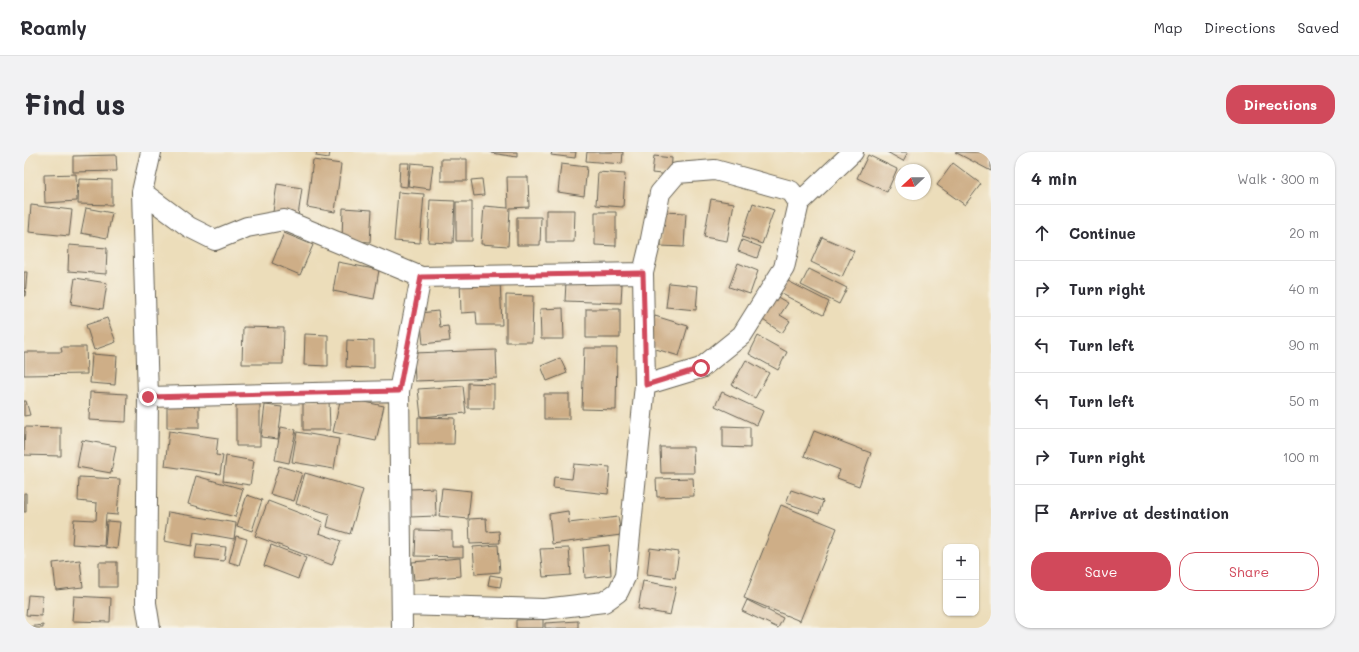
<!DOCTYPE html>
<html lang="en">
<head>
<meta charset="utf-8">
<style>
  :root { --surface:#fff; --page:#f2f2f3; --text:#2b2b33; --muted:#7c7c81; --line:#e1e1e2; --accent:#d1495b }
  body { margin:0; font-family:Mali,sans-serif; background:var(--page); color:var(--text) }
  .controls { position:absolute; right:12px; bottom:12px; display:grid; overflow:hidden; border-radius:8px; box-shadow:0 1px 3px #0004 }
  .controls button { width:36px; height:36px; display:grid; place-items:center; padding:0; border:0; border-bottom:1px solid var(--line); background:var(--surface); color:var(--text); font:20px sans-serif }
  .compass { position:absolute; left:871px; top:12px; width:36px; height:36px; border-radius:50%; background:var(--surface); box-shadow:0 1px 3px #0004; rotate:248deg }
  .stop { position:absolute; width:12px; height:12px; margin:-9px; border:3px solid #d1495b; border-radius:50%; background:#fff }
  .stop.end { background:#d1495b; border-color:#fff; box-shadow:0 1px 4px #0008 }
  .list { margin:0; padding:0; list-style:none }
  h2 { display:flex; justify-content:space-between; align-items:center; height:52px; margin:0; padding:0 16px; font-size:17px }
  h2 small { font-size:13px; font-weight:400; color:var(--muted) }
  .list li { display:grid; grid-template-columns:26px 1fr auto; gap:12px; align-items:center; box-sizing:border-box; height:56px; padding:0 16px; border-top:1px solid var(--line) }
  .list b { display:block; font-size:15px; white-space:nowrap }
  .list em { font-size:13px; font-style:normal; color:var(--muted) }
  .actions { display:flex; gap:8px; padding:12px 16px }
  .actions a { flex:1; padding:9px 0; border:1px solid var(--accent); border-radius:16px; text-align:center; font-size:14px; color:var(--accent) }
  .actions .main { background:var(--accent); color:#fff }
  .icon { flex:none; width:22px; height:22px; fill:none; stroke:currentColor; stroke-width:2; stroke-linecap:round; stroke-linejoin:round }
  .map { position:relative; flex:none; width:967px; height:476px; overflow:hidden; border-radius:16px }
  header { display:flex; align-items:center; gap:24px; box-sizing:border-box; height:56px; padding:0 20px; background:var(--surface); border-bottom:1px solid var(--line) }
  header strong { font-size:19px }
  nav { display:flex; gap:22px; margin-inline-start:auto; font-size:14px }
  .intro { display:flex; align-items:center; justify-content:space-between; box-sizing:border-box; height:96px; padding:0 24px }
  h1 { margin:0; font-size:28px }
  .button { padding:10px 18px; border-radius:16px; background:var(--accent); color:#fff; font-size:14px; font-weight:700 }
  main { display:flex; gap:24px; padding:0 24px }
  aside { flex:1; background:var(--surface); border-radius:16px; box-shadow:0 1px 3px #0004 }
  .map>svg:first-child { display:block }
  .building { fill:#ceae87 }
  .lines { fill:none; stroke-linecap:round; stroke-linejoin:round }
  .minor-casing { stroke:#656053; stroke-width:22 }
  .minor { stroke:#fff; stroke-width:20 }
  .route { stroke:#d1495b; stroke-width:5 }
</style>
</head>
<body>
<header>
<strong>Roamly</strong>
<nav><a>Map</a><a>Directions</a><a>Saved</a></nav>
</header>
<div class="intro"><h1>Find us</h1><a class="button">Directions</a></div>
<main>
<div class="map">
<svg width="967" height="476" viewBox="0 0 967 476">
  <rect width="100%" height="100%" fill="#f7f3e8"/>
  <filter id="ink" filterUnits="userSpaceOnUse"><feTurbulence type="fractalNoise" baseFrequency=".025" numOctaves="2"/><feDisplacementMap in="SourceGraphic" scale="8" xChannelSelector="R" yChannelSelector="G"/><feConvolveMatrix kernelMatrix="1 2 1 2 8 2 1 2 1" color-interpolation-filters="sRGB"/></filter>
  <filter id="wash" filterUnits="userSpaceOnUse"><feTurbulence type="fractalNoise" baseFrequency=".012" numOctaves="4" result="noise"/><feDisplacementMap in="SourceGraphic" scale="16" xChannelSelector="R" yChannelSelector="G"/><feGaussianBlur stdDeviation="0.9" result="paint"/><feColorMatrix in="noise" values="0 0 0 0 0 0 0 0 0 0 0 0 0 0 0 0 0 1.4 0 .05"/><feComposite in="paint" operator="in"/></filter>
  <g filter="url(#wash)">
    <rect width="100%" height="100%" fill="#ecddba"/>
    <g id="blocks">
      <!-- building -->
      <path class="building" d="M293,0h13l-1,6 -13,-2z
        M467,0h26v5l-26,-4z
        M528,0h24l-1,6 -24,-3z
        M563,0h36l-1,12 -36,-3z
        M863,0h21l-5,9z
        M931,0h36v19z
        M92,3l1,16 -44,1v-16z
        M844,3l29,14 -10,23 -30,-14z
        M630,4l18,2 -1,17 -19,-2z
        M417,7h26v22h-26z
        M289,8l28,4 -6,48 -28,-5z
        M376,11h9l-2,24 -8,-1z
        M387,11l22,2 -3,24 -22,-3z
        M929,11l28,21 -16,21 -28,-20z
        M537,12l26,3 -3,29 -26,-4z
        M877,17v11l-5,-2z
        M574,20l27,2 -2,33 -27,-2z
        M52,22l1,27 -32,2 -1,-28z
        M483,25h21l1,30 -19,1 -2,38 -27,-2 3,-38 24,2z
        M55,27l33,1v25l-34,-1z
        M458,27l2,16 -10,1 -3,-16z
        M253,32l25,4 -4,28 -25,-4z
        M374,40l26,2 -4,49 -26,-2z
        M687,47l23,4 -7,38 -23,-4z
        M406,48l25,1 -2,42 -25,-1z
        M432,50h16v39h-16z
        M729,51l21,7 -12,34 -20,-7z
        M7,53l41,5 -3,26 -40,-4z
        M62,56l26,5 -5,25 -26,-5z
        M319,56l29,2 -2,32 -28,-2z
        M522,58h29l-1,32h-28z
        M571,60h21v34l-21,-1z
        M639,60l23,1 -2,34 -23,-1z
        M493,65h24l-1,28h-23z
        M260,81l29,12 -13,30 -28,-12z
        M798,85l32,14 -12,26 -31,-15z
        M718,88l19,7 -4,11 -19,-7z
        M45,93l38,3 -1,26 -38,-3z
        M314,110l41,8 -5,29 -41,-8z
        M714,111l20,8 -8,23 -21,-7z
        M785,117l38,19 -8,16 -38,-19z
        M0,120h3l-2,24h-1z
        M51,126l32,5 -4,26 -32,-5z
        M476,127l2,46h-25l-1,-13 -15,1 -1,-33z
        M762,128l43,22 -6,13 -43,-22z
        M542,130l56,2 -1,19 -56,-2z
        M645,131l29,3 -2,24 -30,-3z
        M482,143l27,1 -1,46h-26z
        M750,143l14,8 -8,12 10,6 -8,12 -22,-15z
        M539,156l1,31h-23l-1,-30z
        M562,157h34v29h-34z
        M414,159l2,16 8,-1 2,15 -27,3 -3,-31z
        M631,164l33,10 -9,30 -33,-10z
        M83,166l9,24 -22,8 -8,-25z
        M219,175l41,1 -1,36h-41z
        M281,182l23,1v31l-24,-1z
        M734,184l29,16 -9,18 -29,-16z
        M323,188l27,1v27l-28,-1z
        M37,195h25l1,27 -63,1v-23h38z
        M560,196h33l-1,62 -34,-1z
        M472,198l1,28 -82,3 -1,-28z
        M68,202l25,2 -2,29 -25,-2z
        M536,206l7,15 -20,8 -6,-15z
        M722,208l23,13 -14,25 -23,-13z
        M444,231l26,1v24h-26z
        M439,234l3,27 -45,4 -3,-28z
        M66,240l37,2 -1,28 -37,-2z
        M698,240l41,19 -6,14 -42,-19z
        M520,242h25v25h-25z
        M317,245l43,9 -8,35 -43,-9z
        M143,248h32v28h-32z
        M279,248h26l1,30h-27z
        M0,249h2l4,14 -6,1z
        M212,250h24v44h-24z
        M241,253l17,2 -4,32 -17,-2z
        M394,265l37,1 -1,26h-36z
        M699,274l27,1v21l-27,-1z
        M1,275l36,1v28l-37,-1z
        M257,275l15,3 -7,33 -14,-3z
        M145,279l49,7 -2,17 7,1 -3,18 -55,-8z
        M790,279l57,22 -12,33 -22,-8 3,-8 -36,-14z
        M273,280l42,7 -5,30 -42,-7z
        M58,288l34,6 -5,27 -34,-6z
        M636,295h33l1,26h-33z
        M202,304l28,5 -4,24 -27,-4z
        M550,312l36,3 -2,27 -55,-6 1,-11 18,2z
        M255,314l23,7 -8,28 -24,-7z
        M281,321l58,17 -13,44 -23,-7 3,-13 -34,-10z
        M172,324l47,13 -8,28 -47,-13z
        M55,325l41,2 -3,36 -11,-1 -2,32 -32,-2 2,-25 22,1 1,-17 -19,-2z
        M669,326l1,18 -37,1 -1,-18z
        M411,336l1,28 -26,1v-28z
        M418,336l29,3 -3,28 -29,-3z
        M767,338l32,11 -4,13 -33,-11z
        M0,341h2v19h-2z
        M223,343l15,5 -10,31 -15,-5z
        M244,349l55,21 -4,11 22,8 -9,24 -77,-29z
        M757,353l56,23 -37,93 -56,-23z
        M544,359l1,12 49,-6 3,18 -69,9 -3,-30z
        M144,360l68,11 -2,16 -40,-7 -2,14 -28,-5z
        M462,366l1,14 12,-1 1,12 -30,1 -1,-25z
        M83,369l13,1 -3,27 -12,-2z
        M392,378l36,1v16h11v10l-48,-1z
        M212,384l11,3 -8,26 -10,-3z
        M173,392l29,3 -2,14 -29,-3z
        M247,393l35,13 -8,21 -34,-13z
        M474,393l2,27 -25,2 -2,-27z
        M585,393l2,30 -26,3 -2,-30z
        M545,396l2,27 -28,2 -3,-28z
        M626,396l29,4 -4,26 -28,-4z
        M436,406l1,18 -47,4 -2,-18z
        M56,408l3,27 -27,3 -3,-27z
        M75,410h18v25h-18z
        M466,423l12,2 -2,10 -12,-2z
        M619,429l33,6 -6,28 -32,-6z
        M4,443l14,1 -1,20 -15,-1z
        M50,444l37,2 -1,24 -38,-1z
        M723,448l36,18 -5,10 -36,-17z
        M519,467v9h-27v-8z
        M554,469v7h-33v-5z
        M19,473v3h-14l-1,-1z"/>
    </g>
  </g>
  <g filter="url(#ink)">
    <use href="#blocks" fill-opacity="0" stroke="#656053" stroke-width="1"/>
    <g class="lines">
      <defs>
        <path id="minor" d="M118,40l47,35 26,13 32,-13 37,-7 137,57
          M621,233l56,-17 41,-33 42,-67 15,-65 54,-51
          M124,245l251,-6
          M378,453l142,4 60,-7 14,-10 8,-17 19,-190 -2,-112 7,-29 10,-51 17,-20 38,-3 76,21 8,12
          M126,476l-4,-25 2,-206 -6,-205 9,-40
          M378,476l-3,-237 22,-114 222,-4"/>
      </defs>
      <!-- minor casing -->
      <use href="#minor" class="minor-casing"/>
      <!-- minor -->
      <use href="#minor" class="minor"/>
    </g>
  </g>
  <g class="lines" filter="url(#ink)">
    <!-- route -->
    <path class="route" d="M124,245l251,-6 22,-114 222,-4 3,112 55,-17"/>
  </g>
</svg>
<div class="controls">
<button>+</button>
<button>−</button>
</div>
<svg class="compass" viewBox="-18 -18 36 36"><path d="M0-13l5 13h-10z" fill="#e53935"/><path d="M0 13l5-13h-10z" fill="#7c7c81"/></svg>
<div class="stop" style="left:677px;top:216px"></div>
<div class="stop end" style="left:124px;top:245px"></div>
</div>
<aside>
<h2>4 min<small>Walk · 300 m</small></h2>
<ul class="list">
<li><svg class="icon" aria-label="ahead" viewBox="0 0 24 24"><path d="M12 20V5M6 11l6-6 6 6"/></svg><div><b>Continue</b></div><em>20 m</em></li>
<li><svg class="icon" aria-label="right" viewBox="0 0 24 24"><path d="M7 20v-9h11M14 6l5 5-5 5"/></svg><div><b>Turn right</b></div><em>40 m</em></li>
<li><svg class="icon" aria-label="left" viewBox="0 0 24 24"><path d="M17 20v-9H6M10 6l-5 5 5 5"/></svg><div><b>Turn left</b></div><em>90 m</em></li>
<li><svg class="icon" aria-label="left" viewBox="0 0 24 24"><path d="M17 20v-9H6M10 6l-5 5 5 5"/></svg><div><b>Turn left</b></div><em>50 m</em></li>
<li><svg class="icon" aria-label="right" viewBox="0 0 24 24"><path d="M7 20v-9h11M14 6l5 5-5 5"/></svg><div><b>Turn right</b></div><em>100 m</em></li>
<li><svg class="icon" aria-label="arrive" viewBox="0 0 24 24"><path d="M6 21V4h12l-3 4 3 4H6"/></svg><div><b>Arrive at destination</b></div></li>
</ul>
<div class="actions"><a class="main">Save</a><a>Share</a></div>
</aside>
</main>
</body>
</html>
